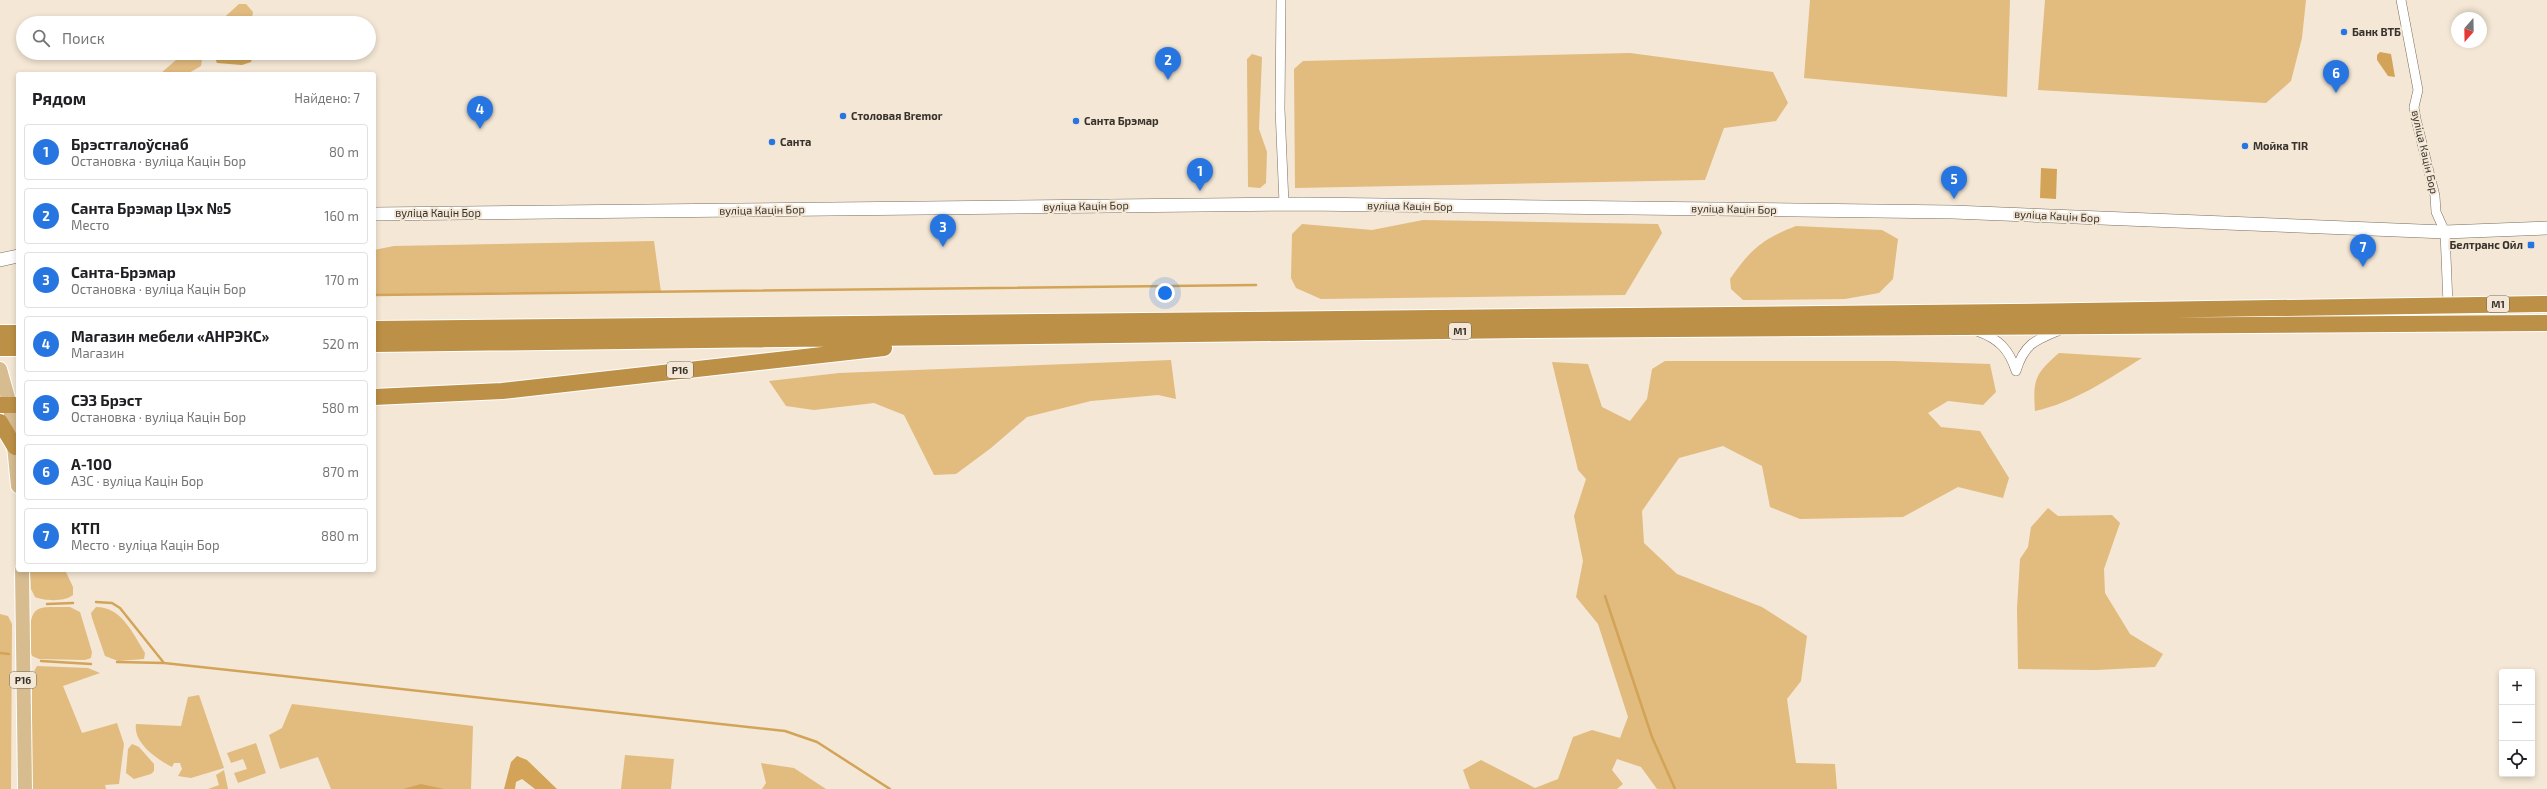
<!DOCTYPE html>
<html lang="ru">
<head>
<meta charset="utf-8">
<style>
  :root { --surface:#fff; --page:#f2f2f2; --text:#202124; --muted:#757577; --line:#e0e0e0; --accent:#2775e0 }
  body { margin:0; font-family:"Exo 2",sans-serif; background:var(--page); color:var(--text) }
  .controls { position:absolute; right:12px; bottom:12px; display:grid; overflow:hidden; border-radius:4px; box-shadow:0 2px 6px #0003 }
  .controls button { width:36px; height:36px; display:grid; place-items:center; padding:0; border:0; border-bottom:1px solid var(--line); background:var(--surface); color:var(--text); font:20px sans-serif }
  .compass { position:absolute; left:2451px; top:12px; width:36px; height:36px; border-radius:50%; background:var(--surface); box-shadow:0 2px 6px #0003; rotate:200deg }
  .you { position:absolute; left:1165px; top:293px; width:14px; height:14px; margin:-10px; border:3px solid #fff; border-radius:50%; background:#1a73e8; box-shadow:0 0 0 6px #1a73e833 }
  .badge { display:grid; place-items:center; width:26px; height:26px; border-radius:50%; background:var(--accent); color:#fff; font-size:13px; font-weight:700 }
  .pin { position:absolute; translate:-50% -33px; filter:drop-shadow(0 1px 2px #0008) }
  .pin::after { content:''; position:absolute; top:21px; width:14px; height:12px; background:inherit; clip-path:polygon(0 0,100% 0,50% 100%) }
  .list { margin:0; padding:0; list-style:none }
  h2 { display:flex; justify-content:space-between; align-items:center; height:52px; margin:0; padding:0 16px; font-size:17px }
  h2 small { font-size:13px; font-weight:400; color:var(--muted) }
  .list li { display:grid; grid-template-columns:26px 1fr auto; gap:12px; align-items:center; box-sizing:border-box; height:56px; margin:0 8px 8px; padding:0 8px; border:1px solid var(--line); border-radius:4px }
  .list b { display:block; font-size:15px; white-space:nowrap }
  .list p { margin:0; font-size:13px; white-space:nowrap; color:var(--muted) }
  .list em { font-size:13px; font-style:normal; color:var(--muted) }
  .icon { flex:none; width:22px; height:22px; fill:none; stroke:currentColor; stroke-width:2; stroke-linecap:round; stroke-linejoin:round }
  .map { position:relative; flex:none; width:2547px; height:789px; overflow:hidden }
  .search { position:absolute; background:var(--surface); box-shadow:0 2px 6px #0003; left:16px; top:16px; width:360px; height:44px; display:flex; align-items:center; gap:10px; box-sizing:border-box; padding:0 14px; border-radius:22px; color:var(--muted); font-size:15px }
  .panel { position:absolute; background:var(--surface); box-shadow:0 2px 6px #0003; left:16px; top:72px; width:360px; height:500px; border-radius:4px }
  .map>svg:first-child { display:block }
  .green { fill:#e2bb7f }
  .water { fill:#d3a458 }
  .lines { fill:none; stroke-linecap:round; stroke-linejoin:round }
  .stream { stroke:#d3a458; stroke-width:2.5 }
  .street-casing { stroke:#796e5e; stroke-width:10 }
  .secondary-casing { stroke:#796e5e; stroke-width:14 }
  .primary-casing { stroke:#fff; stroke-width:16 }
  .highway-casing { stroke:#fff; stroke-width:18 }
  .street { stroke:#fff; stroke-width:9 }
  .secondary { stroke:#fff; stroke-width:13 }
  .primary { stroke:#d7bc90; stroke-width:14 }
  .highway { stroke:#bc9046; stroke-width:16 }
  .poi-dot { fill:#2775e0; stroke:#f4e7d5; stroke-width:1.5 }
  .labels { text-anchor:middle; stroke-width:4; stroke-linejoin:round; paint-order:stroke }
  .shield { fill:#f4e7d5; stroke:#70695f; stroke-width:1 }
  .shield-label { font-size:10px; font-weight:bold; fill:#38332c }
  .poi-label { font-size:11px; font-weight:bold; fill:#38332c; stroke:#f4e7d5; text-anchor:start }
  .street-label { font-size:11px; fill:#38332c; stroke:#f4e7d5 }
</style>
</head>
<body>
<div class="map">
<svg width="2547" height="789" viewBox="0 0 2547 789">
  <rect width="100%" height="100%" fill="#f4e7d5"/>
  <!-- green -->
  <path class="green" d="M1810,0h200l-3,97 -203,-19z
    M2045,0h261l-4,38 -11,43 -25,22 -228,-13z
    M239,4h7l7,8 -2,11h-33z
    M184,53h19l-2,13 -14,8h-27z
    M1630,53l143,19 15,31 -12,18 -52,7 -19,52 -410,8 -1,-119 9,-8z
    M1252,54l10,3 -3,72 8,23 -1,31 -6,5 -12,-1 -1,-128z
    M1423,220l235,4 4,9 -37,62 -304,4 -25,-11 -5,-10 1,-44 10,-10 70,6z
    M1796,226l86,4 16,9 -5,40 -14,14 -34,6 -102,1 -12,-11 -1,-10c20,-29 32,-40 66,-53z
    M654,241l7,51 -287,3v-45l20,-4z
    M2059,353l83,5c-35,22 -67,44 -107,53 -2,-32 0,-37 24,-58z
    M1171,360l5,39 -18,-4 -67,6 -64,16 -36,31 -35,26 -22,1 -30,-60 -30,-12 -60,7 -28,-4 -17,-25 70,-8z
    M1665,361h229l96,3 6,28 -13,13 -35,-4 -20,12 13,14 39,4 29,47 -6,20 -45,-11 -55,30 -103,2 -30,-12 -8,-41 -39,-20 -44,12 -37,53 2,32 33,31 85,33 45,29 -6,45 -14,18 9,64 39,1 2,25h-180l-16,-22 -24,-8 -5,11 11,14 -6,5h-147l-7,-19 18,-10 54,28 23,-9 15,-42 19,-7 28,8 8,-21 -30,-93 -22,-27 7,-36 -9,-45 12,-37 -8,-9 -26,-108 36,2 14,43 28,14 17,-22 5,-30z
    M2048,508l10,8 54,-1 8,8 -16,46 1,24 25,41 33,20 -8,13 -59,3 -78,-1 -1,-61 3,-49 8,-12 3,-20z
    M30,570h35l8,17v8c-8,7 -29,6 -38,2l-4,-8z
    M70,607l10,5 12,40 -1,6 -6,2 -46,-1 -7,-3c-3,-6 -2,-15 -2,-22 0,-33 13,-26 40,-27z
    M96,607c26,0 37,27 49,46l-1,6 -26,2 -13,-5 -13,-38 -1,-5z
    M0,614l8,2 4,8 -1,165h-11z
    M37,666l51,2 12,5 -37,13 19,47 35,-10 7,21 -5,40 -14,1 1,4h-74v-114z
    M199,695l25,73 -33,10 -13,-2 4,-7 -2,-6h-6l-2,4c-15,-8 -39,-24 -36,-43l45,2 7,-29z
    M292,704l181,22 -2,63h-140l-13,-32 -38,12 -11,-34 13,-7z
    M256,743l10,30 -28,10 -4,-10 13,-4 -4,-10 -12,4 -4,-10z
    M132,744l7,3 15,17v7l-3,3 -17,5 -8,-6 2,-24z
    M625,755l49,4 -3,30h-50z
    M761,763l33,5 32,21h-64l4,-6z
    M224,770l4,19h-20l11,-4 -3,-10z"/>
  <!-- water -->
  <path class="water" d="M2380,52l11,2 4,23 -7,-1 -11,-16v-5z
    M213,53h41l-3,9 -9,3 -25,-2z
    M2041,168l16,1 -1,30 -16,-1z
    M517,756l10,4 30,29h-22l-13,-10 -6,3 -1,7h-11l7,-27z
    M421,784l23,5h-41z"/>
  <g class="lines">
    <!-- stream -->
    <path class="stream" d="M374,295l882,-10
      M1605,596l47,141 23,52
      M96,602l16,1 8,5 44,55
      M47,604l26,-1
      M0,653l9,1
      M41,661l50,3
      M117,662l47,1 621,68 32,11 73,47"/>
    <defs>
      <path id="street" d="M1281,0l-1,109 4,95
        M2401,0l17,90 -4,17 2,12 19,77 1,16 9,20 3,72
        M1977,331c22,8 32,18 39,40
        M2016,371c8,-27 19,-31 44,-41"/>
      <path id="secondary" d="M374,214l929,-10 650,8 492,20 102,-4
        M0,260l18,-4"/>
      <path id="primary" d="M0,369l10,36 8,81
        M22,570l3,219"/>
      <path id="highway" d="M374,329l1635,-17 538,-8
        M0,333h18
        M374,344l1155,-14 1018,-7
        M0,348h18
        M374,397l128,-6 382,-43
        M0,405h18
        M0,422l15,25"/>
    </defs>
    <!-- street casing -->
    <use href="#street" class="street-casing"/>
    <!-- secondary casing -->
    <use href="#secondary" class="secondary-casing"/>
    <!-- primary casing -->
    <use href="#primary" class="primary-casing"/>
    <!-- highway casing -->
    <use href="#highway" class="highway-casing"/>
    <!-- street -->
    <use href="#street" class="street"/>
    <!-- secondary -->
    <use href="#secondary" class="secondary"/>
    <!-- primary -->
    <use href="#primary" class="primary"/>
    <!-- highway -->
    <use href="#highway" class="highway"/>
  </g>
  <!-- markers -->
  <g class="poi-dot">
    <circle cx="2344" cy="32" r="4"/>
    <circle cx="843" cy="116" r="4"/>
    <circle cx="1076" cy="121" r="4"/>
    <circle cx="772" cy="142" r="4"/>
    <circle cx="2245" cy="146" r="4"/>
    <rect x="2527" y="241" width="8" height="8" rx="2"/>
  </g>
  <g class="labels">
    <!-- shield labels -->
    <g class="shield">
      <rect x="2487" y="296" width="22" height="16" rx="3"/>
      <rect x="1449" y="323" width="22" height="16" rx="3"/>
      <rect x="667" y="362" width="26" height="16" rx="3"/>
      <rect x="10" y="672" width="26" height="16" rx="3"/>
    </g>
    <g class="shield-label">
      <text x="2498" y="308">М1</text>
      <text x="1460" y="335">М1</text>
      <text x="680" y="374">Р16</text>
      <text x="23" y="684">Р16</text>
    </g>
    <!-- poi labels -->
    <g class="poi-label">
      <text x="2352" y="36">Банк ВТБ</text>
      <text x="851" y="120">Столовая Bremor</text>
      <text x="1084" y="125">Санта Брэмар</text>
      <text x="780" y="146">Санта</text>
      <text x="2253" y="150">Мойка TIR</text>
      <text x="2523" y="249" text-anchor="end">Белтранс Ойл</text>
    </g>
    <!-- street labels -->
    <g class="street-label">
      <text transform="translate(2425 152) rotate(77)" y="4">вуліца Кацін Бор</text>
      <text transform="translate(1086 206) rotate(-1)" y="4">вуліца Кацін Бор</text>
      <text transform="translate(1410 206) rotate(1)" y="4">вуліца Кацін Бор</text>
      <text transform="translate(1734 209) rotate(1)" y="4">вуліца Кацін Бор</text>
      <text transform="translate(762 210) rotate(-1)" y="4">вуліца Кацін Бор</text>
      <text x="438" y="217">вуліца Кацін Бор</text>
      <text transform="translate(2057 216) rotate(3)" y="4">вуліца Кацін Бор</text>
    </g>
  </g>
</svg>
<div class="controls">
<button>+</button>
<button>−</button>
<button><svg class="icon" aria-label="locate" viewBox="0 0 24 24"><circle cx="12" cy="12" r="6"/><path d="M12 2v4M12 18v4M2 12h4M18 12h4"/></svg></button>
</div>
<svg class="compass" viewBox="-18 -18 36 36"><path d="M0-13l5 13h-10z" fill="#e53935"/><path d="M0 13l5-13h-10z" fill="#757577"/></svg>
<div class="you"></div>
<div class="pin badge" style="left:1200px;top:191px">1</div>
<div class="pin badge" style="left:1168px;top:80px">2</div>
<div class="pin badge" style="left:943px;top:247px">3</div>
<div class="pin badge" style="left:480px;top:129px">4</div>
<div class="pin badge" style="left:1954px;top:199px">5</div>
<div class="pin badge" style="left:2336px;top:93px">6</div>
<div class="pin badge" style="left:2363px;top:267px">7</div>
<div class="search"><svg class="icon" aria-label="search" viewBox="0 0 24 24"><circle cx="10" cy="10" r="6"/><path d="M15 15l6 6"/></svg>Поиск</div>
<section class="panel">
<h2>Рядом<small>Найдено: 7</small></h2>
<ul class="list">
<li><span class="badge">1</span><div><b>Брэстгалоўснаб</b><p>Остановка · вуліца Кацін Бор</p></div><em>80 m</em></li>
<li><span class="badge">2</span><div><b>Санта Брэмар Цэх №5</b><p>Место</p></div><em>160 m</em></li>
<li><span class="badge">3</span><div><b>Санта-Брэмар</b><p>Остановка · вуліца Кацін Бор</p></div><em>170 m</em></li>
<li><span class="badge">4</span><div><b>Магазин мебели «АНРЭКС»</b><p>Магазин</p></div><em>520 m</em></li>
<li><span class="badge">5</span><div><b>СЭЗ Брэст</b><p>Остановка · вуліца Кацін Бор</p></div><em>580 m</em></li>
<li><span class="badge">6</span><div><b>А-100</b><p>АЗС · вуліца Кацін Бор</p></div><em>870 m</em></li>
<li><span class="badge">7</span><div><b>КТП</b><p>Место · вуліца Кацін Бор</p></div><em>880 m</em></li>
</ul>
</section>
</div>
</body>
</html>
